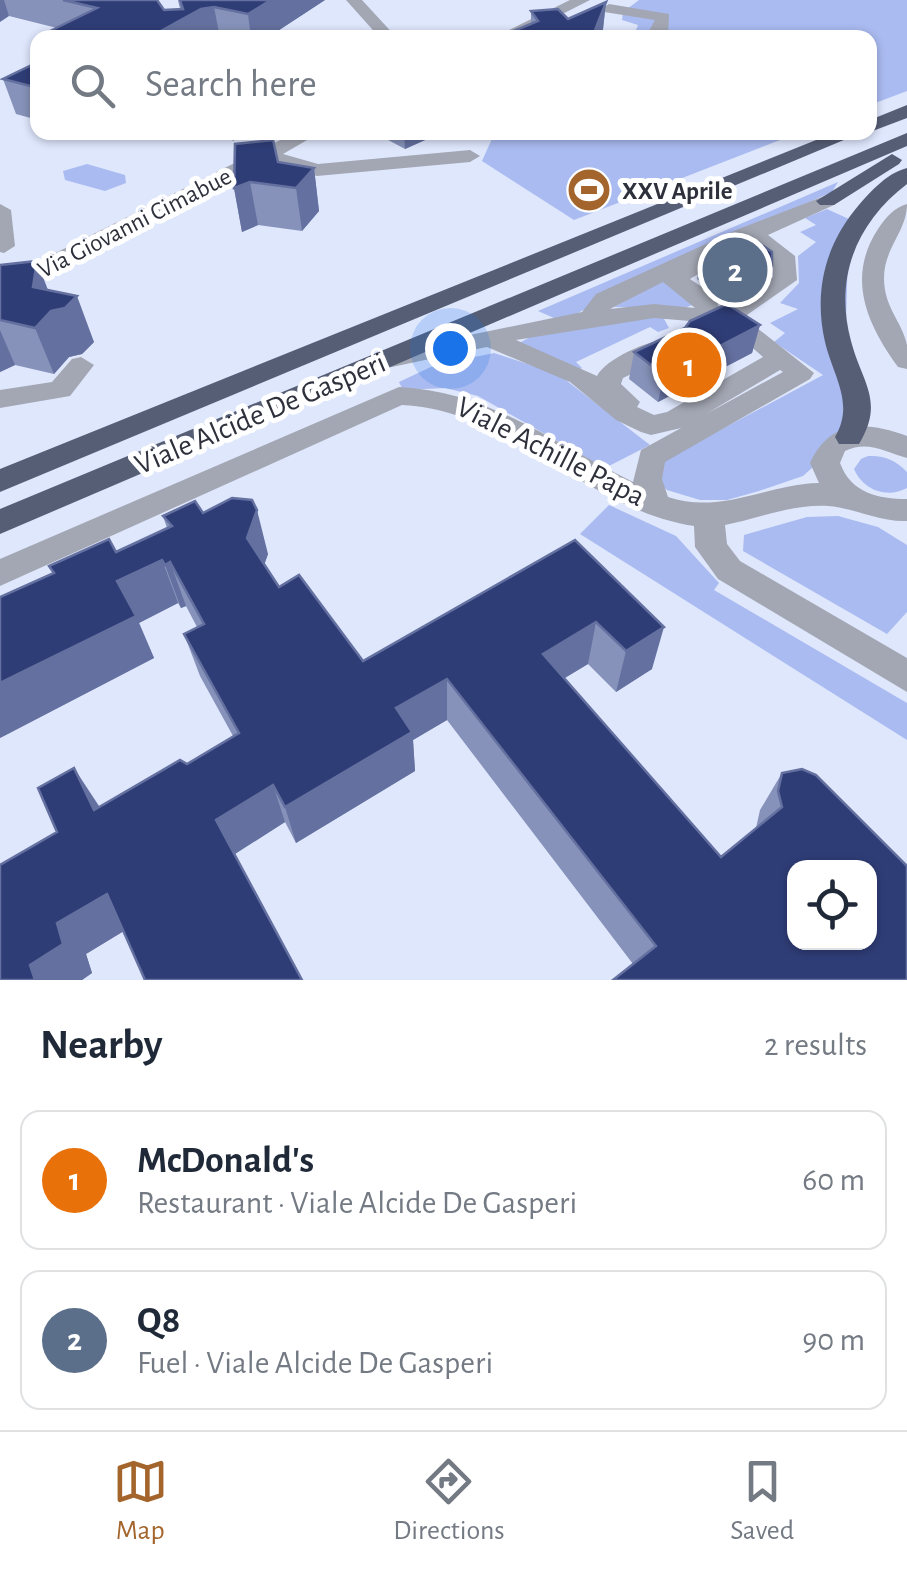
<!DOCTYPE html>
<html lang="en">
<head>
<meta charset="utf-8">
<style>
  :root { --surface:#fff; --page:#f2f2f3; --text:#1f2937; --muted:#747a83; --line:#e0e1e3; --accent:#a3652b }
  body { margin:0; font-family:"Alegreya Sans",sans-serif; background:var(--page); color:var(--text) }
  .controls { position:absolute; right:30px; bottom:30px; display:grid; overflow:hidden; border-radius:20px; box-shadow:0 2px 8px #0004 }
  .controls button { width:90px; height:90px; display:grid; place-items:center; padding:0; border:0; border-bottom:2px solid var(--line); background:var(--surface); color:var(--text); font:50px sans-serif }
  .you { position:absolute; left:450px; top:348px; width:35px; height:35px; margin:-25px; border:8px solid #fff; border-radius:50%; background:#1a73e8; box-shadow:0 0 0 15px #1a73e833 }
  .badge { display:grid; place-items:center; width:65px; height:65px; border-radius:50%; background:var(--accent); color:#fff; font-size:32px; font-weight:700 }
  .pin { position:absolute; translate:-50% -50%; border:5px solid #fff; box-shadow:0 2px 10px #0006 }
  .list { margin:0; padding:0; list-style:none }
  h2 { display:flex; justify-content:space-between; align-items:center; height:130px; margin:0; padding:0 40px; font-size:42px }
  h2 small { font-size:32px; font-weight:400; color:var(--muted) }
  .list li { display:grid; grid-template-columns:65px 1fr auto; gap:30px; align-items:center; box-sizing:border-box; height:140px; margin:0 20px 20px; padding:0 20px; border:2px solid var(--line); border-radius:20px }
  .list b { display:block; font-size:38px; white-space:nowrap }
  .list p { margin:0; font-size:32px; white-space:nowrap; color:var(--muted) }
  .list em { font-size:32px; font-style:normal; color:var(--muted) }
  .icon { flex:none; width:55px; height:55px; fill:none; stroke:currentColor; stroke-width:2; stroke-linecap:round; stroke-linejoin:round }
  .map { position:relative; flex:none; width:907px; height:980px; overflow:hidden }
  .search { position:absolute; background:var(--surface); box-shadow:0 2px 8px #0004; left:30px; right:30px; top:30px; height:110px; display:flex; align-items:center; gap:25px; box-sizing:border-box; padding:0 35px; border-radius:20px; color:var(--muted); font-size:38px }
  .sheet { height:450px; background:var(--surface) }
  nav { display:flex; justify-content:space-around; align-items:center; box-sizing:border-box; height:140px; border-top:2px solid var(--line); background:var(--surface); font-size:28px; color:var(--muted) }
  nav a { display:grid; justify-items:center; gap:5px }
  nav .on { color:var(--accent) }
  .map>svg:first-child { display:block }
  .green { fill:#aabbf1 }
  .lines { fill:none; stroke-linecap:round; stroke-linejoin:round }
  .minor { fill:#a3a7b3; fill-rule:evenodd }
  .highway { fill:#565e76; fill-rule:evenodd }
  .wall { fill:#8792ba }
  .shaded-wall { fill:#64709f }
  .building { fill:#2f3d77; stroke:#64709f; stroke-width:2.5; fill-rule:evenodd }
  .labels { text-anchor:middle; stroke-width:10; stroke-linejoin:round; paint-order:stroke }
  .far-poi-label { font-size:25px; font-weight:bold; fill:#2e313c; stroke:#fff; text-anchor:start }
  .far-street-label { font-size:25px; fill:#2e313c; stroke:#fff }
  .street-label { font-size:30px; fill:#2e313c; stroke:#fff }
</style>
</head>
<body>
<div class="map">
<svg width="907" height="980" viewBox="0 0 907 980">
  <rect width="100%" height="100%" fill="#dfe7fd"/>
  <!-- green -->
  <path class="green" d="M639,0h268v91l-37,14v-67l-237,-1 5,-12 -16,-5 1,-8z
    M495,132h303v1l-224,87 -92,-59z
    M87,164l38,11 1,8 -21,8 -40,-11 -2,-9z
    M838,182l-6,10 -176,77 -85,48 -17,1 -16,-7z
    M827,209l22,10 -6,205 -30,43 -10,9 -44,15 -32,9h-27l-33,-10 -9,-8 -3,-17 168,-90 -49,-33 11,-9 -15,-10 28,-14 -18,-6 19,-20 -1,-27 18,-14 -16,-10 16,-7 -11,-7z
    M666,279l31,24 -15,6 -68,-2z
    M654,315l9,2 6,11 -11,4 -8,-5 -74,35 6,6 -6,3 -54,-25 -1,-4 13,-7z
    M494,353l64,21 92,71 -45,23 -127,-72 -33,-8 -42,2 -4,-8 36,-17z
    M868,456c16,-1 28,4 39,16v16c-20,11 -44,2 -53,-19l7,-10z
    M609,505l67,31 43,47 -5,7 193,113v37l-327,-206z
    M838,516l40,11 29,18v67l-20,22 -144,-83 1,-16 63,-18z"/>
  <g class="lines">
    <!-- minor -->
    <path class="minor" d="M346,0h16l35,38h-17z
      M570,0h20l-75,38h-22z
      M609,4l60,10 -1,24h-16l-2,-9 5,-9 -51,-8 -3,-3z
      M223,132h19l1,3 -10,6z
      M296,132h25l-38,22 35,10 152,-14 10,6 -10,6 -153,14 -49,-14 -268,135v-16z
      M827,195l7,2 4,4 -4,4 -66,30 27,21 2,24 -50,35v5l67,53 -4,6 -145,83 -3,17 6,18c52,18 99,-13 151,-14l-9,-20c21,-44 55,-42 97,-27v22c-22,-6 -39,-18 -62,-7l-5,12c11,30 38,36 67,36v22c-29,1 -52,-13 -79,-15 -36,-2 -68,12 -103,19l2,19 13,17 167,97v34l-189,-113 -23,-32 -1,-21c-107,-16 -182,-116 -292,-121l-402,181v-27l399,-172c90,4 156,57 234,95l8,-32 40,-22 -30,7 -10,-3 -25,-12 -46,-38 -83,-35 -100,21 -13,-8 13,-8 195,-40 14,-18 145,-66zM750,243l23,16v18l-54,30 -5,-12 -24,-16 20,-12 -3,-4zM663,282l32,26 -41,-4 -44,5zM702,315l4,5 16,1 41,36 -96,55 -13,3 -17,-8 3,-5 -19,-18 2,-6 54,-26 4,-6 -4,-6c-20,-5 -71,18 -80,36l-81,-36 138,-22 36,3zM780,370l3,2 -77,42z
      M0,204l11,6 4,36 -11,7 -4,-1z
      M907,204c0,27 -23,44 -23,74 0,30 18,43 23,67 0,7 0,17 0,24l-9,-2c-31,-43 -52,-89 -20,-138 7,-11 17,-22 29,-25z
      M81,357l13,8 -24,31 -70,12v-18l52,-8 20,-23z"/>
    <!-- highway -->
    <path class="highway" d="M907,105v13l-37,14v-12z
      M836,132h27l-863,360v-23z
      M907,133v13l-907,388v-25z
      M892,154l10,6 -3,4 -65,41h-14l-4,-4z
      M907,168v16c-51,39 -73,94 -56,157 11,42 34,60 8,103h-20l-4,-7c20,-34 -2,-61 -10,-95 -11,-48 -1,-93 29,-131 13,-16 32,-38 53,-43z"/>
  </g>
  <!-- wall -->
  <path class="wall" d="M0,0h157l7,10 16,-1 -2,-9h147l-58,38h-217l-2,-6 9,-4 -48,-12z
    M606,2l-3,27 -3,9h-84v-8l15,-6v-13l37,8z
    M38,62v58l-22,-6 -13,-35z
    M377,132h80v7l-23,-3 -29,13 -28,-15z
    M278,162l36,6 5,43 -17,20 -44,-6 -16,7 -8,-44z
    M715,255l54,20 -48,27 -5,-10 -19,-13 2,-9 15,-10z
    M0,265l48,25 46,52 -12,12 -13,3 -15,17 -39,-9 -15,7z
    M760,325l-8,28 -94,49 -29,-23 5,-27 51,-24z
    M203,513l65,41 -4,11 15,22 84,74 212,-121 77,129 -36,23 -28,-28 -24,14 157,179 35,-29 4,-18 22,-37 125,93 -274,98 -186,-244 -34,20 2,31 -119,72 -11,-21 -51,32 -110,77 -38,23 6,19 -10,7h-82l99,-173 88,-43 46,-28 -33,-60 -16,-42 13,-7 -11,-21 -5,2 -3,-5 -39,20 15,35 -154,80 116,-186 51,-24 -4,-12z"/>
  <!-- shaded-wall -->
  <path class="shaded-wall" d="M0,0h4l5,16 -9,6z
    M271,0h54l-58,38h-16l-3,-24z
    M606,2l-3,27 -3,9h-8z
    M214,7l6,31h-72l53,-29z
    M404,132h30v4l-29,13z
    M314,168l5,43 -17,20 -6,-43z
    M250,182l8,43 -16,7 -8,-44z
    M37,261l17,45 23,-10 17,46 -12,12 -13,3 -15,17 -19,-46 -2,-41z
    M772,266l-3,9 -48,27 2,-10z
    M760,325l-8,28 -94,49 6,-27z
    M0,330l15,35 -15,7z
    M257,510l11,44 -10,28 -11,-44z
    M162,560l16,43 -39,20 15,35 -154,80v-55l117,-102z
    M170,562l16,44 -5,2 -16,-43z
    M596,622l-8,42 -51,31 6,-41z
    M664,627l-12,42 -36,23 10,-41z
    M447,679v41l-34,20 2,31 -119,72 -11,-36 111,-99z
    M74,768l25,38 19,40 -24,-36z
    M273,785l12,37 -53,34 -16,-36z
    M107,894l25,32 -46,28 6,19 -10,7h-47l-5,-15 27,-42z"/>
  <!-- building -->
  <path class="building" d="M63,0h94l7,10 19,-1 -3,-9h91l-23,14 -34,-7 -13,2 -53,29h-76l-24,-6 49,-24z
    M606,2l-14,36h-58l-18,-8 22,-9 -7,-10 27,-2 10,10z
    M38,62v26l-35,-9z
    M273,140l5,22 36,6 -18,20 -46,-6 -16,6 1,-44z
    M752,238l20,14v14l-49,26 -5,-9 -19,-13 17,-12 -1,-3z
    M37,261l-4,26 44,9 -12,12 -14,3 -16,17 -35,-8v-55z
    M727,304l33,21 -96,50 -30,-23 51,-24 5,-7z
    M232,498l20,2 5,10 -10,28 32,49 20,-12 64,86 212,-121 89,87 -38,24 -30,-29 -53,32 178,203 61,-50 -4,-16 4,-18 20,-4 14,6 91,91v114h-294l43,-34 -209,-267 -51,29 16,24 -127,75 -12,-22 -57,35 86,160h-157l-38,-86 -50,29 6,21 -33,21 5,15h-35v-115l57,-33 -19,-44 36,-20 20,42 86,-50 7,4 52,-31 -55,-99 20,-10 -34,-62 -5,3 -3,-5 -45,21 19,35 -136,67v-86l54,-24 -5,-7 60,-27 7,13 56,-26 -9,-10 32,-15 8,12zM794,868h76v74h-76z"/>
  <!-- icons -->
  <defs>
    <symbol id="stadium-disc" viewBox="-11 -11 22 22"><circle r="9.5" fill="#a3652b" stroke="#fff"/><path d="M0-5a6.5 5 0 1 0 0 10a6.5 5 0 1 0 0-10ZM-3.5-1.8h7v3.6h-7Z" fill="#fff"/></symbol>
  </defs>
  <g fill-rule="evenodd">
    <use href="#stadium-disc" x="564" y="165" width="50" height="50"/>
  </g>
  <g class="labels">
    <!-- far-poi labels -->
    <g class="far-poi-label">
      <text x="622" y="199">XXV Aprile</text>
    </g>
    <!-- far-street labels -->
    <g class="far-street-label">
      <text transform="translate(134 222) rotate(-27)" y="9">Via Giovanni Cimabue</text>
    </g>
    <!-- street labels -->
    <g class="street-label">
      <text transform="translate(260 413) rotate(-23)" y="10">Viale Alcide De Gasperi</text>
      <text transform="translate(551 451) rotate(27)" y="10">Viale Achille Papa</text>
    </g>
  </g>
</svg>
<div class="controls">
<button><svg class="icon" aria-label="locate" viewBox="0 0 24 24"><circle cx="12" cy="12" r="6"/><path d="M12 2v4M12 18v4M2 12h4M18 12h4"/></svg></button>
</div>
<div class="you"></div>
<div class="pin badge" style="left:689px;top:365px;background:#e8710a">1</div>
<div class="pin badge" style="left:735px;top:270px;background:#5c6f8a">2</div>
<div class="search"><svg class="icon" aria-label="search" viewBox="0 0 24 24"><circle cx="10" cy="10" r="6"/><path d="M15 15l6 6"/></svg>Search here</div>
</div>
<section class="sheet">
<h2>Nearby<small>2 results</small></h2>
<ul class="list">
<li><span class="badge" style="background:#e8710a">1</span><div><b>McDonald's</b><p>Restaurant · Viale Alcide De Gasperi</p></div><em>60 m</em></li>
<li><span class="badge" style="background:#5c6f8a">2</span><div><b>Q8</b><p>Fuel · Viale Alcide De Gasperi</p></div><em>90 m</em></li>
</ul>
</section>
<nav>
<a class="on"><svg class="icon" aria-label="map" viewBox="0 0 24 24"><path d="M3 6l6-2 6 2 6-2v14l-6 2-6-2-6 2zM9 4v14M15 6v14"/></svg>Map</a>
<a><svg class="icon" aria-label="directions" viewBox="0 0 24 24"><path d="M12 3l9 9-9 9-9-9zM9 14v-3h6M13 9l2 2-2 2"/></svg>Directions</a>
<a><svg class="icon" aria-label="saved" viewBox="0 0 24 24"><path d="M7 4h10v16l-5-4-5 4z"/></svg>Saved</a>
</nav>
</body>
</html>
